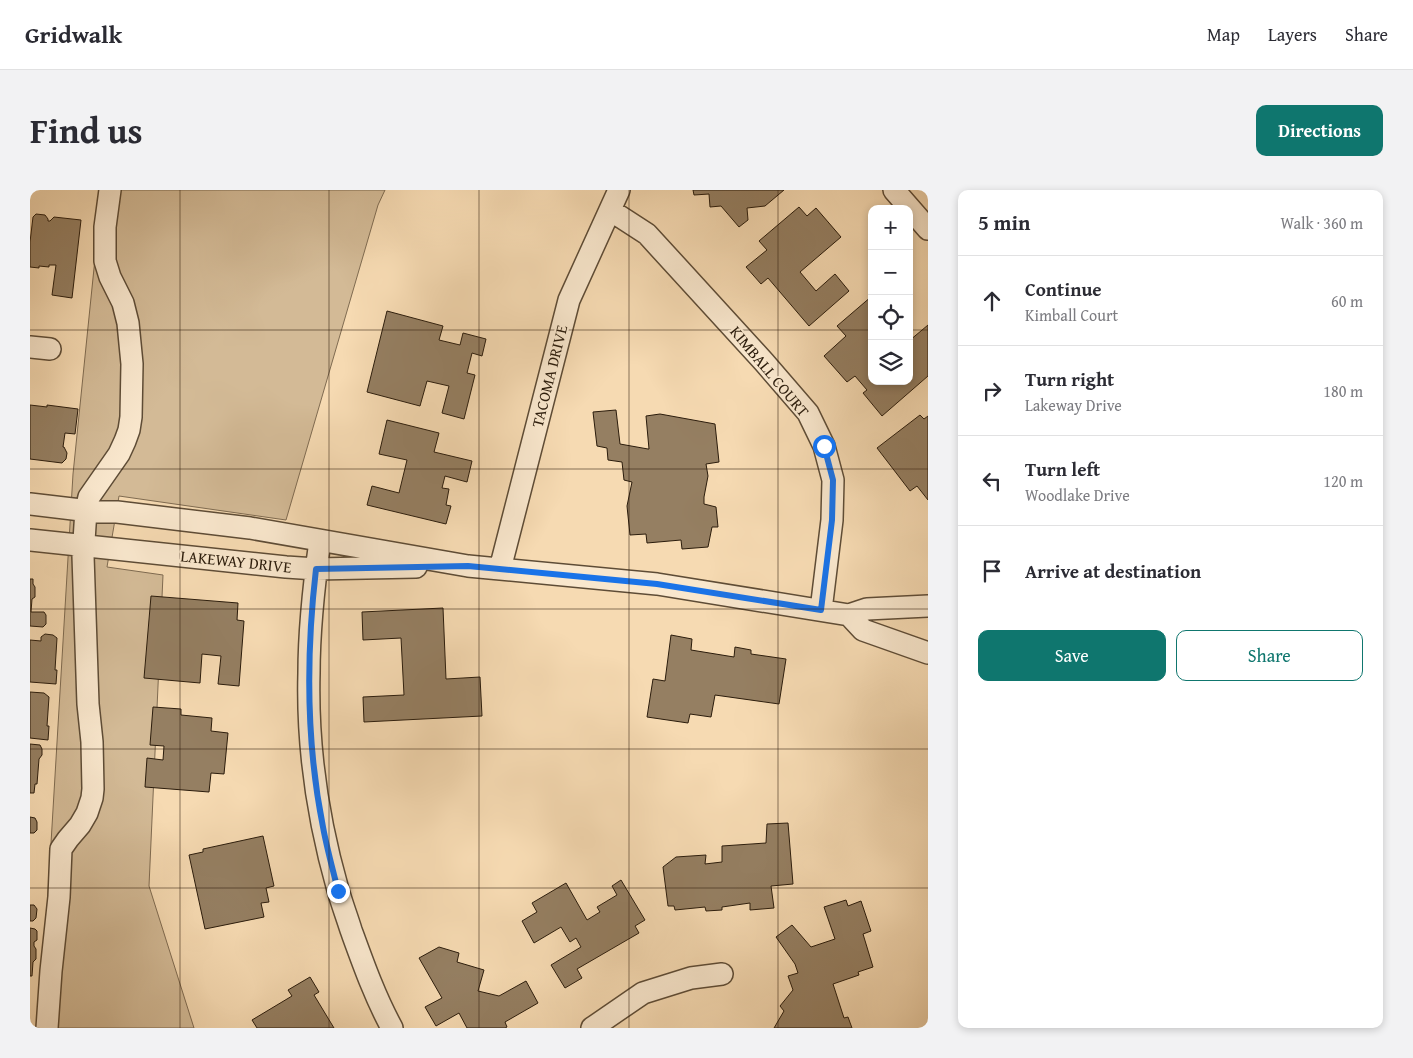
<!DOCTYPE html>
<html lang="en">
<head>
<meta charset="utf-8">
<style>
  :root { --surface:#fff; --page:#f2f2f3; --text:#2b2b33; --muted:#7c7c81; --line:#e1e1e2; --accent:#0f766e }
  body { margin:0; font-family:"Gentium Book Plus",serif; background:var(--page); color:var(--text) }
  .controls { position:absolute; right:15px; top:15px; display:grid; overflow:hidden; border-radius:10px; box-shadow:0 2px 8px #0003 }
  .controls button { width:45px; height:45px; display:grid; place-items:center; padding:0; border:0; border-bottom:1px solid var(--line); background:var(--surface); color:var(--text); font:25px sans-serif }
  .stop { position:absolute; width:15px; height:15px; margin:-11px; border:4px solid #1a73e8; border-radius:50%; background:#fff }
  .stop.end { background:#1a73e8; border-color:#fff; box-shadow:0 1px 5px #0008 }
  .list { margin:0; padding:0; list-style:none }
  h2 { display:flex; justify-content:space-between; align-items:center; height:65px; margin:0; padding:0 20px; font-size:21px }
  h2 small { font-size:16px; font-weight:400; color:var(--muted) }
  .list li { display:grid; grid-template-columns:32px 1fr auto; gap:15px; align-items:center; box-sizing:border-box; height:90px; padding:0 20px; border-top:1px solid var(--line) }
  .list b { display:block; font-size:19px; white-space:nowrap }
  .list p { margin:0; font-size:16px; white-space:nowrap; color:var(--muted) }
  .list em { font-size:16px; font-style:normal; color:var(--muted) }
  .actions { display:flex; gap:10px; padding:15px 20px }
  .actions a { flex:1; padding:11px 0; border:1px solid var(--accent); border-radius:10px; text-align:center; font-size:18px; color:var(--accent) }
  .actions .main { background:var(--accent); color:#fff }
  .icon { flex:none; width:28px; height:28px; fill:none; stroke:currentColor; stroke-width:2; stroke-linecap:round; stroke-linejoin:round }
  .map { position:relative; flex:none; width:898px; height:838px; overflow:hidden; border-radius:10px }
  header { display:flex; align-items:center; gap:30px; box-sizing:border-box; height:70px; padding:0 25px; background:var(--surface); border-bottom:1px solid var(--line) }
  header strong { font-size:24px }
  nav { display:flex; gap:28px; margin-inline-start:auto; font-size:18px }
  .intro { display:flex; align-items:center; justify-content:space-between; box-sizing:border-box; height:120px; padding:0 30px }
  h1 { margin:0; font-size:35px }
  .button { padding:12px 22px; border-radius:10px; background:var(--accent); color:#fff; font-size:18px; font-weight:700 }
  main { display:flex; gap:30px; padding:0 30px }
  aside { flex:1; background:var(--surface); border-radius:10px; box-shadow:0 2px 8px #0003 }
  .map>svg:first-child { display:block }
  .green { fill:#d3ba96; stroke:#7f6b51 }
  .building { fill:#957f62; stroke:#2b1c0c }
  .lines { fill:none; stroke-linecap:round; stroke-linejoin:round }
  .minor-casing { stroke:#5e4c36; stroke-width:24 }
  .minor { stroke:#f9e7cd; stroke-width:21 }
  .route { stroke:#1a73e8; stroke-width:6 }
  .grid { fill:none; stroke:#2b1c0c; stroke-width:1; stroke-opacity:0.55 }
  .labels { text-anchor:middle; stroke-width:4; stroke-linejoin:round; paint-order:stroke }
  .street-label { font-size:16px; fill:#2b1c0c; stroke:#f9e7cd }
</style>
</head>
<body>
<header>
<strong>Gridwalk</strong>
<nav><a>Map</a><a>Layers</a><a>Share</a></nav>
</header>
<div class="intro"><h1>Find us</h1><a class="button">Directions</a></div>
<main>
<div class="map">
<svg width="898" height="838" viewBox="0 0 898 838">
  <rect width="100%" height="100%" fill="#f6dab2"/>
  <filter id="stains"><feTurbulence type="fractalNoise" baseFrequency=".004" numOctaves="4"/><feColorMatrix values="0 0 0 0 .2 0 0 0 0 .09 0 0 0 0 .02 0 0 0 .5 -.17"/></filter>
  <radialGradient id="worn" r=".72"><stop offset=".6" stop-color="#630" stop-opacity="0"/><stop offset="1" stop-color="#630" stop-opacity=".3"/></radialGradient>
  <!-- green -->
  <path class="green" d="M72,0h283l-7,15 -92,315 -167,-24 -12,71 56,8 -14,311 45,142h-154l33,-554z"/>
  <!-- building -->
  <path class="building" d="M663,0h91l-19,16 -18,2 1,12 -9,7 -18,-21 -11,1 -1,-13 -15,1z
    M769,17l8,9 9,-8 25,29 -41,35 16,19 19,-17 14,17 -40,35 -41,-48 -7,6 -15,-17 21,-17 -8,-9z
    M6,24l9,1 3,4v2h2l4,-4 27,3 -9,78 -20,-3 4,-30h-7v2l-10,-1v2l-9,-1v-25l3,-25z
    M842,106v85h37v-40l19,-16v51l-46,40 -19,-23 4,-3 -12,-14 -8,6 -23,-26 22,-20 -9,-10z
    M357,121l56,15 -4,14 21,5 3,-12 23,6 -4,17 -10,-3 -5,20 8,2 -11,44 -22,-6 7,-27 -22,-5 -7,25 -53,-14z
    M0,215l17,2v-2l31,4 -3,25 -10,-1 -2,14h1l3,6 -1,6 -4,4 -32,-4z
    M586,220l4,34 28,5h1l-3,-33 14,-2 55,10 4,38 -13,2 2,12 -4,21v7l12,3 2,20h-6l-4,20 -26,2 -1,-9 -34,3 -1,-9 -16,1 -3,-29 5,-24 -8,-2 -2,-18 -14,-2 -1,-12 -10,-2 -4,-34z
    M890,225l4,4 4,-3v84l-11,-14 -7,5 -33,-43z
    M357,230l52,13 -5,19 38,9 -5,21 -22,-6 -3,12 7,1 -3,16 5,1 -5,18 -79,-19 5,-19 27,7 8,-33 -28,-6z
    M0,389h3v5l2,3v10l-3,2 -1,13h13l2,3v9l-3,3 -13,-1z
    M121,406l87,7 -1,17 7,1 -5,65 -21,-2 3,-28 -19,-2 -2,29 -56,-5z
    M413,418l3,71 34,-2 2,39 -118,6 -1,-25 41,-2 -3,-57 -38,2 -1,-28z
    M15,444l8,1 4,3 -2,32h2l-1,14 -26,-2v-42l11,1v-4z
    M641,445l21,4 -1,11 43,7 1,-10 16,3v4l35,5 -7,45 -64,-9 -4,22 -21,-3 -2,9 -41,-6 6,-38 12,2z
    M0,502l14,1 5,4 -2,29h2l-1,14 -18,-2z
    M123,517l28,2v6l31,3 -1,13 17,2 -4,41 -13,-1 -2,19 -64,-5 2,-29 16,2 1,-14 -14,-1z
    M0,554l10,1 2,4v6l-3,4 -2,25h-2l-1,9h-4z
    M0,627l5,1 2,4v8l-3,3h-4z
    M758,633l5,61 -22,2 3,22 -24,2v-7l-28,4v3l-16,1 -1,-4 -30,3 -1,-4h-6l-5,-39 13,-10 30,-2 -1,9 17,-2v-16l44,-3 1,-19z
    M233,646l11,50 -8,2 3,14 -8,1 3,14 -59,12 -16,-74 14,-3v-3z
    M591,690l24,40 -10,6 4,7 -62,36 5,9 -17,10 -14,-23 30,-18 -5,-9 -6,4 -9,-15 -27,16 -12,-22 15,-9 -5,-9 34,-20 21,37 13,-8 -3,-5 20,-12 -5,-9z
    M816,710l2,6 13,-5 10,30 -8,3 10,33 -15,5 1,3 -26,9 11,34 4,-1 4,11h-78l10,-17 -4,-5 13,-16 -5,-14 10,-3 -3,-9 -19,-27 16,-12 19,22 24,-8 -11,-32z
    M0,715h4l3,4 -1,9 -3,3h-3z
    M0,738l5,1 2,2v9l-3,2v4l2,3v10l-3,3 -1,14h-2z
    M409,757l20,6 -2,9 27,8 -6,21 21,5 27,-15 12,22 -33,19 2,5 -2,1h-38l-8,-15 -23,13 -11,-19 17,-9 -23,-40z
    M280,787l9,15 -5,3 20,33h-77l-5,-8 40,-24 -4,-6z"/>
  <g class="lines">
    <defs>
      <path id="minor" d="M864,0l34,39
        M580,20l37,24 117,128 44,51 16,33 9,34 -1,40 -11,90
        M0,157l20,2
        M0,314l68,8h19l133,16 218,38 189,18 192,31 18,-6 61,-3
        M0,350l256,27 30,2 100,-2
        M290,351c-6,43 -11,87 -11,132 -2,73 9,147 29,217 4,14 9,27 13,40 12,33 24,67 41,98
        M470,379l69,-269 50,-110
        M819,425l14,15 65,23
        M17,838l4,-57 8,-74 2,-48 7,-10 12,-14 7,-12 5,-15 1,-9 -1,-47 -4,-38 -5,-148 3,-46 3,-13 30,-43 6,-13 4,-11 2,-13 1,-53 -4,-41 -5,-20 -13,-26 -5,-16v-34l5,-37
        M562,838l51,-35 48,-15 31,-4"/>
    </defs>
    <!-- minor casing -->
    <use href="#minor" class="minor-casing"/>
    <!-- minor -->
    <use href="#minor" class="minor"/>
  </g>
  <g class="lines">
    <!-- route -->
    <path class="route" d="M308,701c-5,-21 -11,-42 -15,-64 -17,-85 -17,-172 -7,-258l152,-3 189,18 164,26 11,-90 1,-40 -9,-34"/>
  </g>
  <!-- grid -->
  <path class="grid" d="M150,0v838M299,0v838M449,0v838M599,0v838M748,0v838M0,140h842M879,140h19M0,279h898M0,419h898M0,559h898M0,698h898"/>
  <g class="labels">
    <!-- street labels -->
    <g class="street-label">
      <text transform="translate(740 181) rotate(50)" y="6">KIMBALL COURT</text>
      <text transform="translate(519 186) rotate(-76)" y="6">TACOMA DRIVE</text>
      <text transform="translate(206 371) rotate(6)" y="6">LAKEWAY DRIVE</text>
    </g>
  </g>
  <rect width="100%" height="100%" filter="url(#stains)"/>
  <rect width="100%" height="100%" fill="url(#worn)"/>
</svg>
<div class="controls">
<button>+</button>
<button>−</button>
<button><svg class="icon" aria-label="locate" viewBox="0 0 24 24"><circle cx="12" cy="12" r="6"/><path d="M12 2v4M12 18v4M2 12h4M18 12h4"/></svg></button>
<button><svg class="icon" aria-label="layers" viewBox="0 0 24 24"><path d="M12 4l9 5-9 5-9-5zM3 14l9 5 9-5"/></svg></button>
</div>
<div class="stop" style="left:794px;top:256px"></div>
<div class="stop end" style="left:308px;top:701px"></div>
</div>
<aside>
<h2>5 min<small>Walk · 360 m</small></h2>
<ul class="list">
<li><svg class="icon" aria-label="ahead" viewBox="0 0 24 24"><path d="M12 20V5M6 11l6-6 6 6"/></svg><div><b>Continue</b><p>Kimball Court</p></div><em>60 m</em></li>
<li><svg class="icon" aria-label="right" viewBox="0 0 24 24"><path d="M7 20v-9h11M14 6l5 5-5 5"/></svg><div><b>Turn right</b><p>Lakeway Drive</p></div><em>180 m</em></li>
<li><svg class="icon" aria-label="left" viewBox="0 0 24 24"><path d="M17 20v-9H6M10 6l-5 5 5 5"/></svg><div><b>Turn left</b><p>Woodlake Drive</p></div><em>120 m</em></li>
<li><svg class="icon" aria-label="arrive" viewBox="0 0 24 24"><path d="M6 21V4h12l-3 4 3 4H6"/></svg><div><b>Arrive at destination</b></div></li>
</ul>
<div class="actions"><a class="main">Save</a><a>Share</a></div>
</aside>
</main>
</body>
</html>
